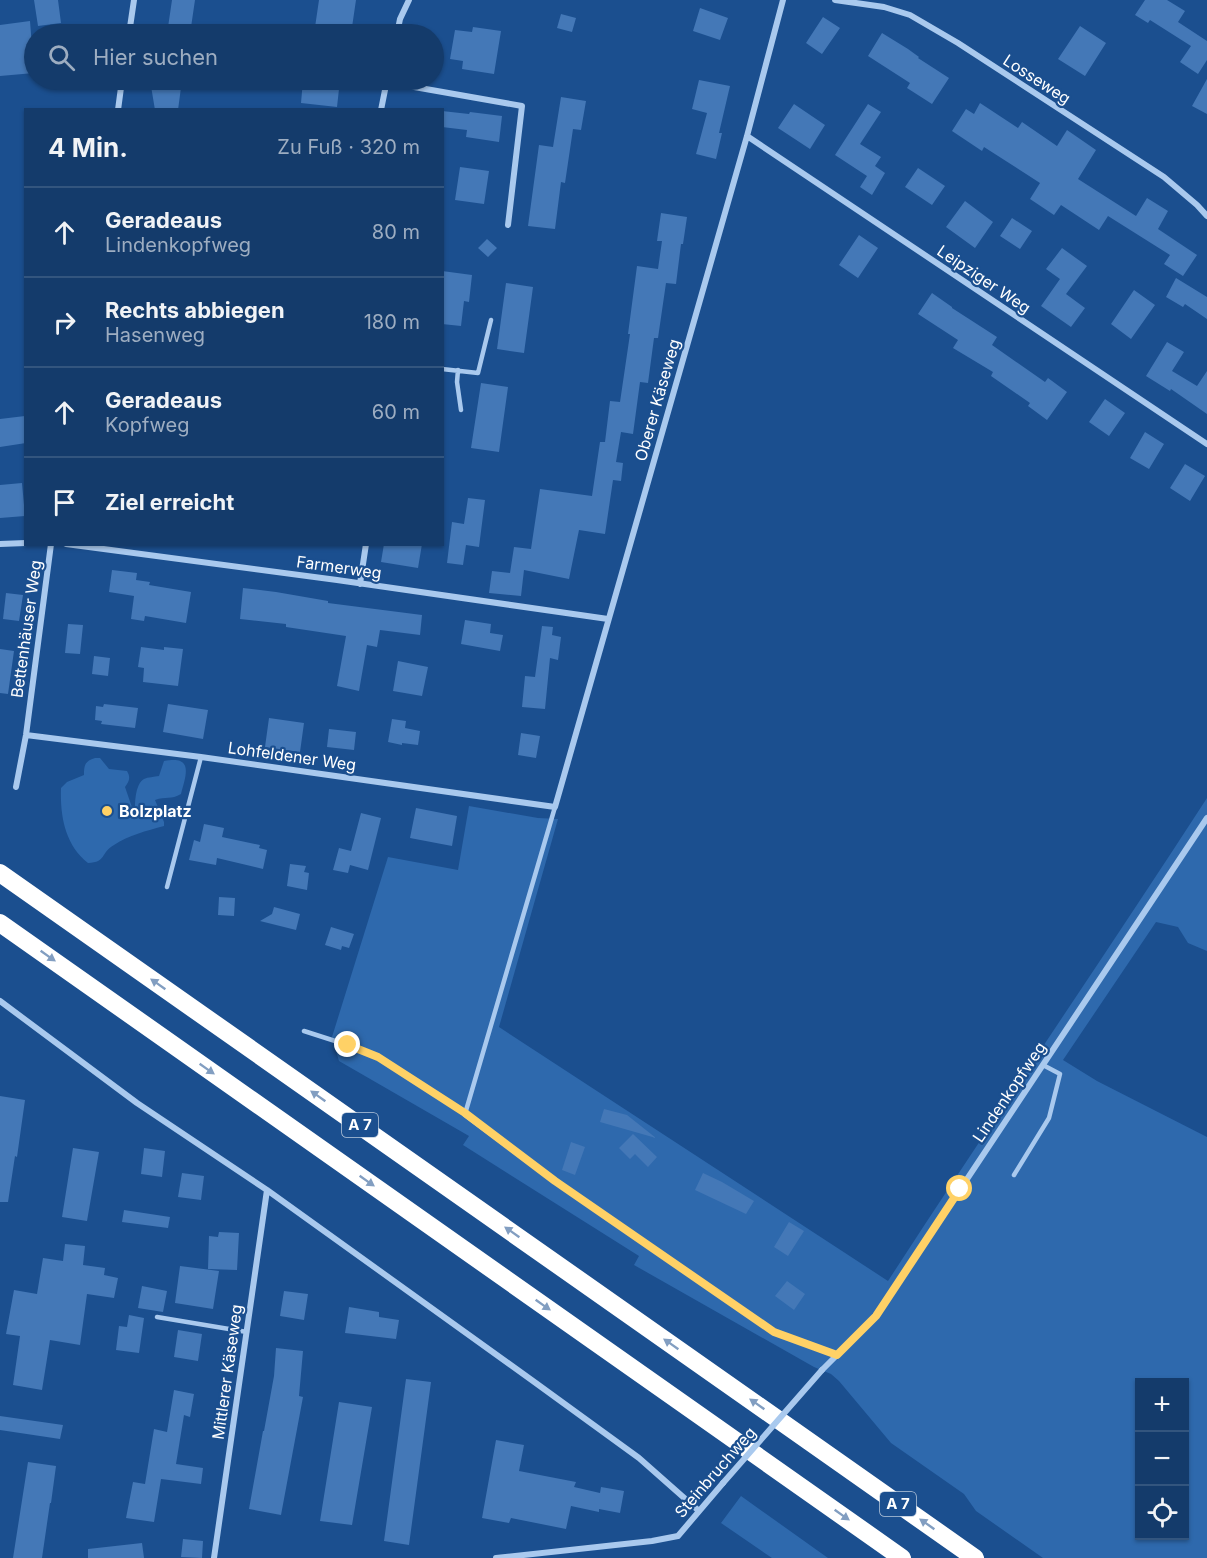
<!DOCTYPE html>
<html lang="de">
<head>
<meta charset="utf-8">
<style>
  :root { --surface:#143b6b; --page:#214673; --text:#f1f3f6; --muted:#9dadc1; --line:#33557e }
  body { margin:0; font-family:Inter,sans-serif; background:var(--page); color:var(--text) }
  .controls { position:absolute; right:18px; bottom:18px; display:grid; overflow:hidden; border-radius:0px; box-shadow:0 2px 4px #0004 }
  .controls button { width:54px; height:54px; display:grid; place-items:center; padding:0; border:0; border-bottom:2px solid var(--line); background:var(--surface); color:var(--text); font:30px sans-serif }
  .stop { position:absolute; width:18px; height:18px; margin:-14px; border:4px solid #ffd166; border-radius:50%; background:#fff }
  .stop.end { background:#ffd166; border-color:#fff; box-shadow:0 2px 6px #0008 }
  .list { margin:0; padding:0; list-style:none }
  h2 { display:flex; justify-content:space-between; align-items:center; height:78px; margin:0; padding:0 24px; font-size:26px }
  h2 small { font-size:20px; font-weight:400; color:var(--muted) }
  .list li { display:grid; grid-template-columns:39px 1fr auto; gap:18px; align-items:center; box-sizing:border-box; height:90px; padding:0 24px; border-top:2px solid var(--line) }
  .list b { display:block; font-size:22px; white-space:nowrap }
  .list p { margin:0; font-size:20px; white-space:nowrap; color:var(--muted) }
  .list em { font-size:20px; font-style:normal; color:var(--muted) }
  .icon { flex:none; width:33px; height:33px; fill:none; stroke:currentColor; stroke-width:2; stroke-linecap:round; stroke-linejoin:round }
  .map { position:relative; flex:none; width:1207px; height:1558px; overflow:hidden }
  .search { position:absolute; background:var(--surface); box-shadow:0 2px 4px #0004; left:24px; top:24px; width:420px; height:66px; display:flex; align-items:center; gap:15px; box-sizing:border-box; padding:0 21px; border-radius:33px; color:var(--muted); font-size:22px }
  .panel { position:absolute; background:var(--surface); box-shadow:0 2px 4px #0004; left:24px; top:108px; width:420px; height:438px; border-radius:0px }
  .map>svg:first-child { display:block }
  .green { fill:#2e69ad; fill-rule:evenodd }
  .building { fill:#4478b7 }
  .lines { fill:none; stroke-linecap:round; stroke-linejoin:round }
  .lane { stroke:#a9c9ee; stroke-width:4.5 }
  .street { stroke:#a9c9ee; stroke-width:6 }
  .highway { stroke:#fff; stroke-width:18 }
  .street-bridge { stroke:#a9c9ee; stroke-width:6 }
  .oneway { fill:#829ec1 }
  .route { stroke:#ffd166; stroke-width:8 }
  .poi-dot { fill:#ffd166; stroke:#1b4f8f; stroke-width:2 }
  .labels { text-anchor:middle; stroke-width:4.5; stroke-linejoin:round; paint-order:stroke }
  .shield { fill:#1b4f8f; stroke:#bbcadd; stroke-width:1.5 }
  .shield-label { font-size:15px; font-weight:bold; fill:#fff }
  .street-label { font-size:16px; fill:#fff; stroke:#1b4f8f }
  .poi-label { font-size:16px; font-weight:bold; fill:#fff; stroke:#1b4f8f; text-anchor:start }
</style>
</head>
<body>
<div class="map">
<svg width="1207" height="1558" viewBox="0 0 1207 1558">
  <rect width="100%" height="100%" fill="#1b4f8f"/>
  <!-- green -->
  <path class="green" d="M95,758h5l9,11 18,2c4,7 2,10 -2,16l10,29c0,-9 -1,-31 9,-37 4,-2 10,-2 15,-3l5,-15c30,-6 22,14 17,33 -10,6 -15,2 -26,6l9,22v4c-18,5 -35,9 -50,19 -14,8 -7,17 -26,18 -23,-18 -28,-47 -27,-75l6,-6 17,-7c0,-10 1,-14 11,-17z
    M1207,798v153l-19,-8 -10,-16 -22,-5 -93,138 34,21 110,56v421h-164l-67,-47 -12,-17 -73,-51 -52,-62 -8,-7 -17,-7 -180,-102 5,-9 -176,-111 6,-9 -130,-75 -7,-24 56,-180 70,13 11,-64 69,12 20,1 -59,208 389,254c105,-162 214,-321 319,-483zM1140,1382h44v154h-44z
    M741,1496l87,62h-56l-51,-35z"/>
  <!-- building -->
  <path class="building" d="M34,0h24l3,23 -23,3z
    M172,0h23l-5,34h-23z
    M319,0h37l-5,34h-37z
    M1145,0h22l18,11 -7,11 29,19v19l-9,14 -18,-12 11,-16 -41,-26 -2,3 -13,-8z
    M700,8l28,10 -8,22 -27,-9z
    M561,14l15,4 -4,14 -15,-4z
    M823,17l17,11 -18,26 -16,-11z
    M30,21l4,52 -34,3v-51z
    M1080,26l26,17 -21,33 -27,-17z
    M473,27l28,4 -7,43 -32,-5 1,-8 -13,-2 5,-29 17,2z
    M882,33l26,16 11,8 -1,1 31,20 -17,26 -25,-16 3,-5 -42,-27z
    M1207,79v35l-15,-8z
    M150,80h32l-4,30h-23z
    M303,80h37l-3,27 -36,-4z
    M699,80l31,6 -11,47h3l-6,26 -20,-5 11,-41 -15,-4z
    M561,97l25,4 -5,29 -8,-1 -8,54 -4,-1 -6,47 -27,-3 11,-81 14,2z
    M980,103l38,25 4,-6 35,24 10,-16 29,20 -18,29 58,37 11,-18 21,13 -10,18 39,26 -14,21 -19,-12 6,-9 -62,-39 -9,14 -38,-25 -7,10 -24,-16 10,-16 -56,-36 -2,4 -30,-20 14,-22 8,5z
    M794,104l31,21 -15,24 -32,-21z
    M868,104l13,8 -21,32 21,13 -6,9 10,7 -13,22 -12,-8 7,-11 -32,-21z
    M442,111l27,3 1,-2 32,4 -3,26 -33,-5 1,-7 -25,-3z
    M460,167l29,4 -5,33 -29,-4z
    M918,168l27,18 -13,19 -27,-18z
    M965,201l28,21 -18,26 -29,-21z
    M661,213l26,4 -4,27h-2l-5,40 -10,-1 -8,55h-4l-6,45 -8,-1 -7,52 -12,-2 -5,30 7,1 -2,18 -8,-1 -8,54 -26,-4 -10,49 -45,-9 -3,26 -32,-3 3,-22 18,2 4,-26 17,2 9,-60 52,7 8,-54h5l5,-41 10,1 10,-68h-2l9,-68 21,3 4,-28h-5z
    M1012,218l20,13 -12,18 -20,-13z
    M859,235l19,13 -20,30 -19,-13z
    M487,239l10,9 -9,9 -10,-9z
    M1062,248l25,18 -21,28 19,14 -14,19 -30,-21 19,-27 -14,-10z
    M442,271l30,4 -3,27 -5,-1 -3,25 -19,-2z
    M1176,278l31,19v22l-22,-15 -2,3 -17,-10z
    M506,283l27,4 -9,66 -27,-4z
    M1134,290l21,15 -24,34 -20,-15z
    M932,293l20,14v1l45,29 -5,8 53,37 3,-4 19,14 -20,28 -19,-14 2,-3 -39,-27 2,-4 -40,-24 5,-8 -40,-26z
    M1167,342l17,10 -12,19 25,15 10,-15v43l-36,-25 -1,2 -24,-15z
    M481,383l27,4 -9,65 -28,-4z
    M1105,399l20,14 -16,23 -20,-14z
    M25,416l1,27 -26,4v-28z
    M1145,432l19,12 -15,25 -19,-11z
    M1185,464l20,12 -15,25 -20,-13z
    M22,483l3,33 -25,2v-33z
    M468,498l17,2 -6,47 -13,-2 -3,20 -16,-2 5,-41 12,2z
    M384,544h38l-4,24 -37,-6z
    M112,570l25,3 -1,7 14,2 -1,3 42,7 -5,31 -41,-7 -1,5 -13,-2 3,-23 -25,-4z
    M243,588l33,4 52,9v2l94,12 -2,20 -40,-5 -3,17 -10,-2 -8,46 -22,-5 9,-50 -60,-9v-3l-46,-5z
    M6,593l17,2 -4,26 -16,-2z
    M465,620l26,4 -1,9 13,2 -3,16 -39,-7z
    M68,624l15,1 -3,29 -15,-1z
    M542,626l11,1 -1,8 9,2 -3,23 -8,-2 -5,51 -23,-2 3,-31 10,1z
    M141,647l23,3v-3l19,2 -5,37 -35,-4 1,-14 -6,-1z
    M0,649l14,2 -6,43 -8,-1z
    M94,656l16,2 -2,18 -16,-2z
    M398,661l30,6 -6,29 -29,-5z
    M104,704l34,4 -3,20 -34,-4 1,-3 -7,-1 1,-14 7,1z
    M168,704l40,6 -5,29 -40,-7z
    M269,718l35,5 -4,29 -35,-5z
    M392,719l14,2 -1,7 15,3 -2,14 -16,-2v2l-14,-3z
    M329,729l27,3 -2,18 -27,-3z
    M521,733l19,3 -4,22 -18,-3z
    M416,808l41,8 -5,30 -42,-8z
    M361,813l20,5 -13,52 -18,-5 -2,8 -15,-3 6,-22 12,3z
    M204,824l20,4 -2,9 38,8 -1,3 8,2 -4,19 -46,-11 -1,7 -27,-5 5,-20 6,2z
    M290,864l16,2 -2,6 5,1 -2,17 -20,-4z
    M219,897l16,1 -1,18 -16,-1z
    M274,907l26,7 -4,16 -36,-9 12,-7z
    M331,927l23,7 -5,14 -7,-2 -1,4 -16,-5z
    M0,1096l25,4 -8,57 -2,-1 -7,46h-8z
    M604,1109l23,6 29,23 -56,-16z
    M633,1134l24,23 -9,10 -13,-13 -5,5 -11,-11z
    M571,1142l14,5 -10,28 -13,-5z
    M73,1148l26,4 -12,69 -25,-4z
    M144,1148l21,3 -3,26 -21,-3z
    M182,1173l22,3 -3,24 -23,-3z
    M703,1173l19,9 32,19 -8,13 -51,-24z
    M124,1210l46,7 -2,11 -46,-6z
    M789,1222l15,9 -16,25 -14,-9z
    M219,1232l20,1 -2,37 -29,-1 1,-33 9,1z
    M65,1244l20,2 -2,19 22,3 -1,7 14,3 -4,20 -27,-4 -7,51 -30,-5 -8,50 -29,-5 7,-49 -14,-2 8,-44 23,4 6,-36 20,3z
    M180,1266l39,5 -6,38 -38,-6z
    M787,1281l18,13 -11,16 -19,-14z
    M142,1286l25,5 -4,21 -25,-4z
    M284,1291l24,3 -4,26 -24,-4z
    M349,1307l30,5v5l20,3 -3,19 -51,-6z
    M129,1315l15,3 -5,35 -23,-3 3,-24 8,1z
    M178,1330l24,4 -4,27 -24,-4z
    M276,1348l27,3 -4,45 4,1 -22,118 -32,-6 14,-78h1l10,-55z
    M406,1379l25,3 -22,163 -25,-4z
    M174,1390l20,4 -4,23 -6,-2 -8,49 27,4 -2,16 -40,-5 -7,43 -28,-4 7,-36 12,2 9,-55 13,3z
    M339,1402l33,5 -20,118 -32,-4z
    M0,1416l63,9 -3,14 -60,-9z
    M496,1440l28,5 -5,26 57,11 -2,5 26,6 1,-6 23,4 -4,22 -21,-4v3l-28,-6 -5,23 -55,-11 -2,5 -27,-5z
    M28,1462l28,4 -5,37h-1l-8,55h-29z
    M183,1539l20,2 -1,17 -21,-1z
    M142,1543l2,15h-56v-9z"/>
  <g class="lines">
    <!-- lane -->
    <path class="lane" d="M442,369l36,4 13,-53
      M458,370l-1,12 4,28
      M167,887l34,-130
      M304,1031l56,18 18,8 87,57 90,-307
      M1014,1175l35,-57 11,-44 -17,-9
      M157,1317l90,15"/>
    <!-- street -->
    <path class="street" d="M835,0l49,7 26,8 48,28 206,134 33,28 10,11
      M129,34l5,-34
      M397,34l3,-15 9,-19
      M386,82l136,24 -14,119
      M118,110l4,-30
      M381,110l6,-30
      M747,136l460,308
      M0,544l26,-1
      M66,544l271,36 271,39
      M360,584l6,-40
      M26,735l175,22 354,50 192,-671 36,-136
      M16,787l10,-52 25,-191
      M0,1001l137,102 130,87 266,191 106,77 60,53
      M465,1114l90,67 219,151 63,23
      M822,1370l54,-54 331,-498
      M214,1558l53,-368
      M496,1558l156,-17 26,-5 45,-53"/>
    <!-- highway -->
    <path class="highway" d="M0,873l975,685
      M0,923l902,635"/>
    <!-- street-bridge -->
    <path class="street-bridge" d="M723,1483l99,-113"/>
  </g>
  <!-- one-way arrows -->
  <defs><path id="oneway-solid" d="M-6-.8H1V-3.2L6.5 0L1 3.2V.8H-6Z" transform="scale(1.5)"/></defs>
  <g class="oneway">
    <use href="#oneway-solid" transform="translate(48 956) rotate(35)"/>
    <use href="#oneway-solid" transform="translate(158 984) rotate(-145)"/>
    <use href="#oneway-solid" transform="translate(207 1069) rotate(35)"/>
    <use href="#oneway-solid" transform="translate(318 1096) rotate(-145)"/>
    <use href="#oneway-solid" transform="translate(367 1181) rotate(35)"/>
    <use href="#oneway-solid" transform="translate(512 1232) rotate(-145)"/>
    <use href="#oneway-solid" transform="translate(543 1305) rotate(35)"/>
    <use href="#oneway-solid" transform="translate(671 1344) rotate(-145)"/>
    <use href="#oneway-solid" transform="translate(757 1404) rotate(-145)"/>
    <use href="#oneway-solid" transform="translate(842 1515) rotate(35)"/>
    <use href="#oneway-solid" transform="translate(927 1524) rotate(-145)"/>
  </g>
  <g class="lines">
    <!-- route -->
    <path class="route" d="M348,1045l30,12 87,56 90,68 219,151 63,23 39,-39 84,-127"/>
  </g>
  <!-- markers -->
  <circle class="poi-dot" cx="107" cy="811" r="6"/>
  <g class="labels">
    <!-- shield labels -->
    <g class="shield">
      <rect x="342" y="1113" width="36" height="24" rx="4.5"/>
      <rect x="880" y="1492" width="36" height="24" rx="4.5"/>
    </g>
    <g class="shield-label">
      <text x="360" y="1130">A 7</text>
      <text x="898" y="1509">A 7</text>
    </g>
    <!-- street labels -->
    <g class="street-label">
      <text transform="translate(1037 79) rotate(33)" y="6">Losseweg</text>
      <text transform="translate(984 279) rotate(34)" y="6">Leipziger Weg</text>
      <text transform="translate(657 400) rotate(-74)" y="6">Oberer Käseweg</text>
      <text transform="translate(339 567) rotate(8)" y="6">Farmerweg</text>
      <text transform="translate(26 629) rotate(-82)" y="6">Bettenhäuser Weg</text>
      <text transform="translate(292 756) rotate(8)" y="6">Lohfeldener Weg</text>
      <text transform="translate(1009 1092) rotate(-56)" y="6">Lindenkopfweg</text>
      <text transform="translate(227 1372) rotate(-82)" y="6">Mittlerer Käseweg</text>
      <text transform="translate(715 1472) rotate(-49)" y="6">Steinbruchweg</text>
    </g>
    <!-- poi labels -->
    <g class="poi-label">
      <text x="119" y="817">Bolzplatz</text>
    </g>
  </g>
</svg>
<div class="controls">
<button>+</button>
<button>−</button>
<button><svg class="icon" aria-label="locate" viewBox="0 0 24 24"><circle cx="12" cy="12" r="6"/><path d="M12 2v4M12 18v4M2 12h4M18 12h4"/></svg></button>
</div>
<div class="stop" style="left:960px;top:1189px"></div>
<div class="stop end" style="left:348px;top:1045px"></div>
<div class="search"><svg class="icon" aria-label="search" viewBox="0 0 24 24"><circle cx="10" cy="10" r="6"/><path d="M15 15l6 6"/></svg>Hier suchen</div>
<section class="panel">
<h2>4 Min.<small>Zu Fuß · 320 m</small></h2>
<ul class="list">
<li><svg class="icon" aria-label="ahead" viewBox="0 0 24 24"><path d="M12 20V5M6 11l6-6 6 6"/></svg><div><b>Geradeaus</b><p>Lindenkopfweg</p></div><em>80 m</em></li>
<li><svg class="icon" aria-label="right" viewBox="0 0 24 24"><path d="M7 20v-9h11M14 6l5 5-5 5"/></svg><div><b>Rechts abbiegen</b><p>Hasenweg</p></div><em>180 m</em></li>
<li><svg class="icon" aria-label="ahead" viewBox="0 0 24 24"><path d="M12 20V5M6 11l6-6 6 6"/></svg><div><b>Geradeaus</b><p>Kopfweg</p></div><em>60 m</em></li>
<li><svg class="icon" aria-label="arrive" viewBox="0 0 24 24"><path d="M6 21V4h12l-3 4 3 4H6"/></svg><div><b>Ziel erreicht</b></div></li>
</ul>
</section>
</div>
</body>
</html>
